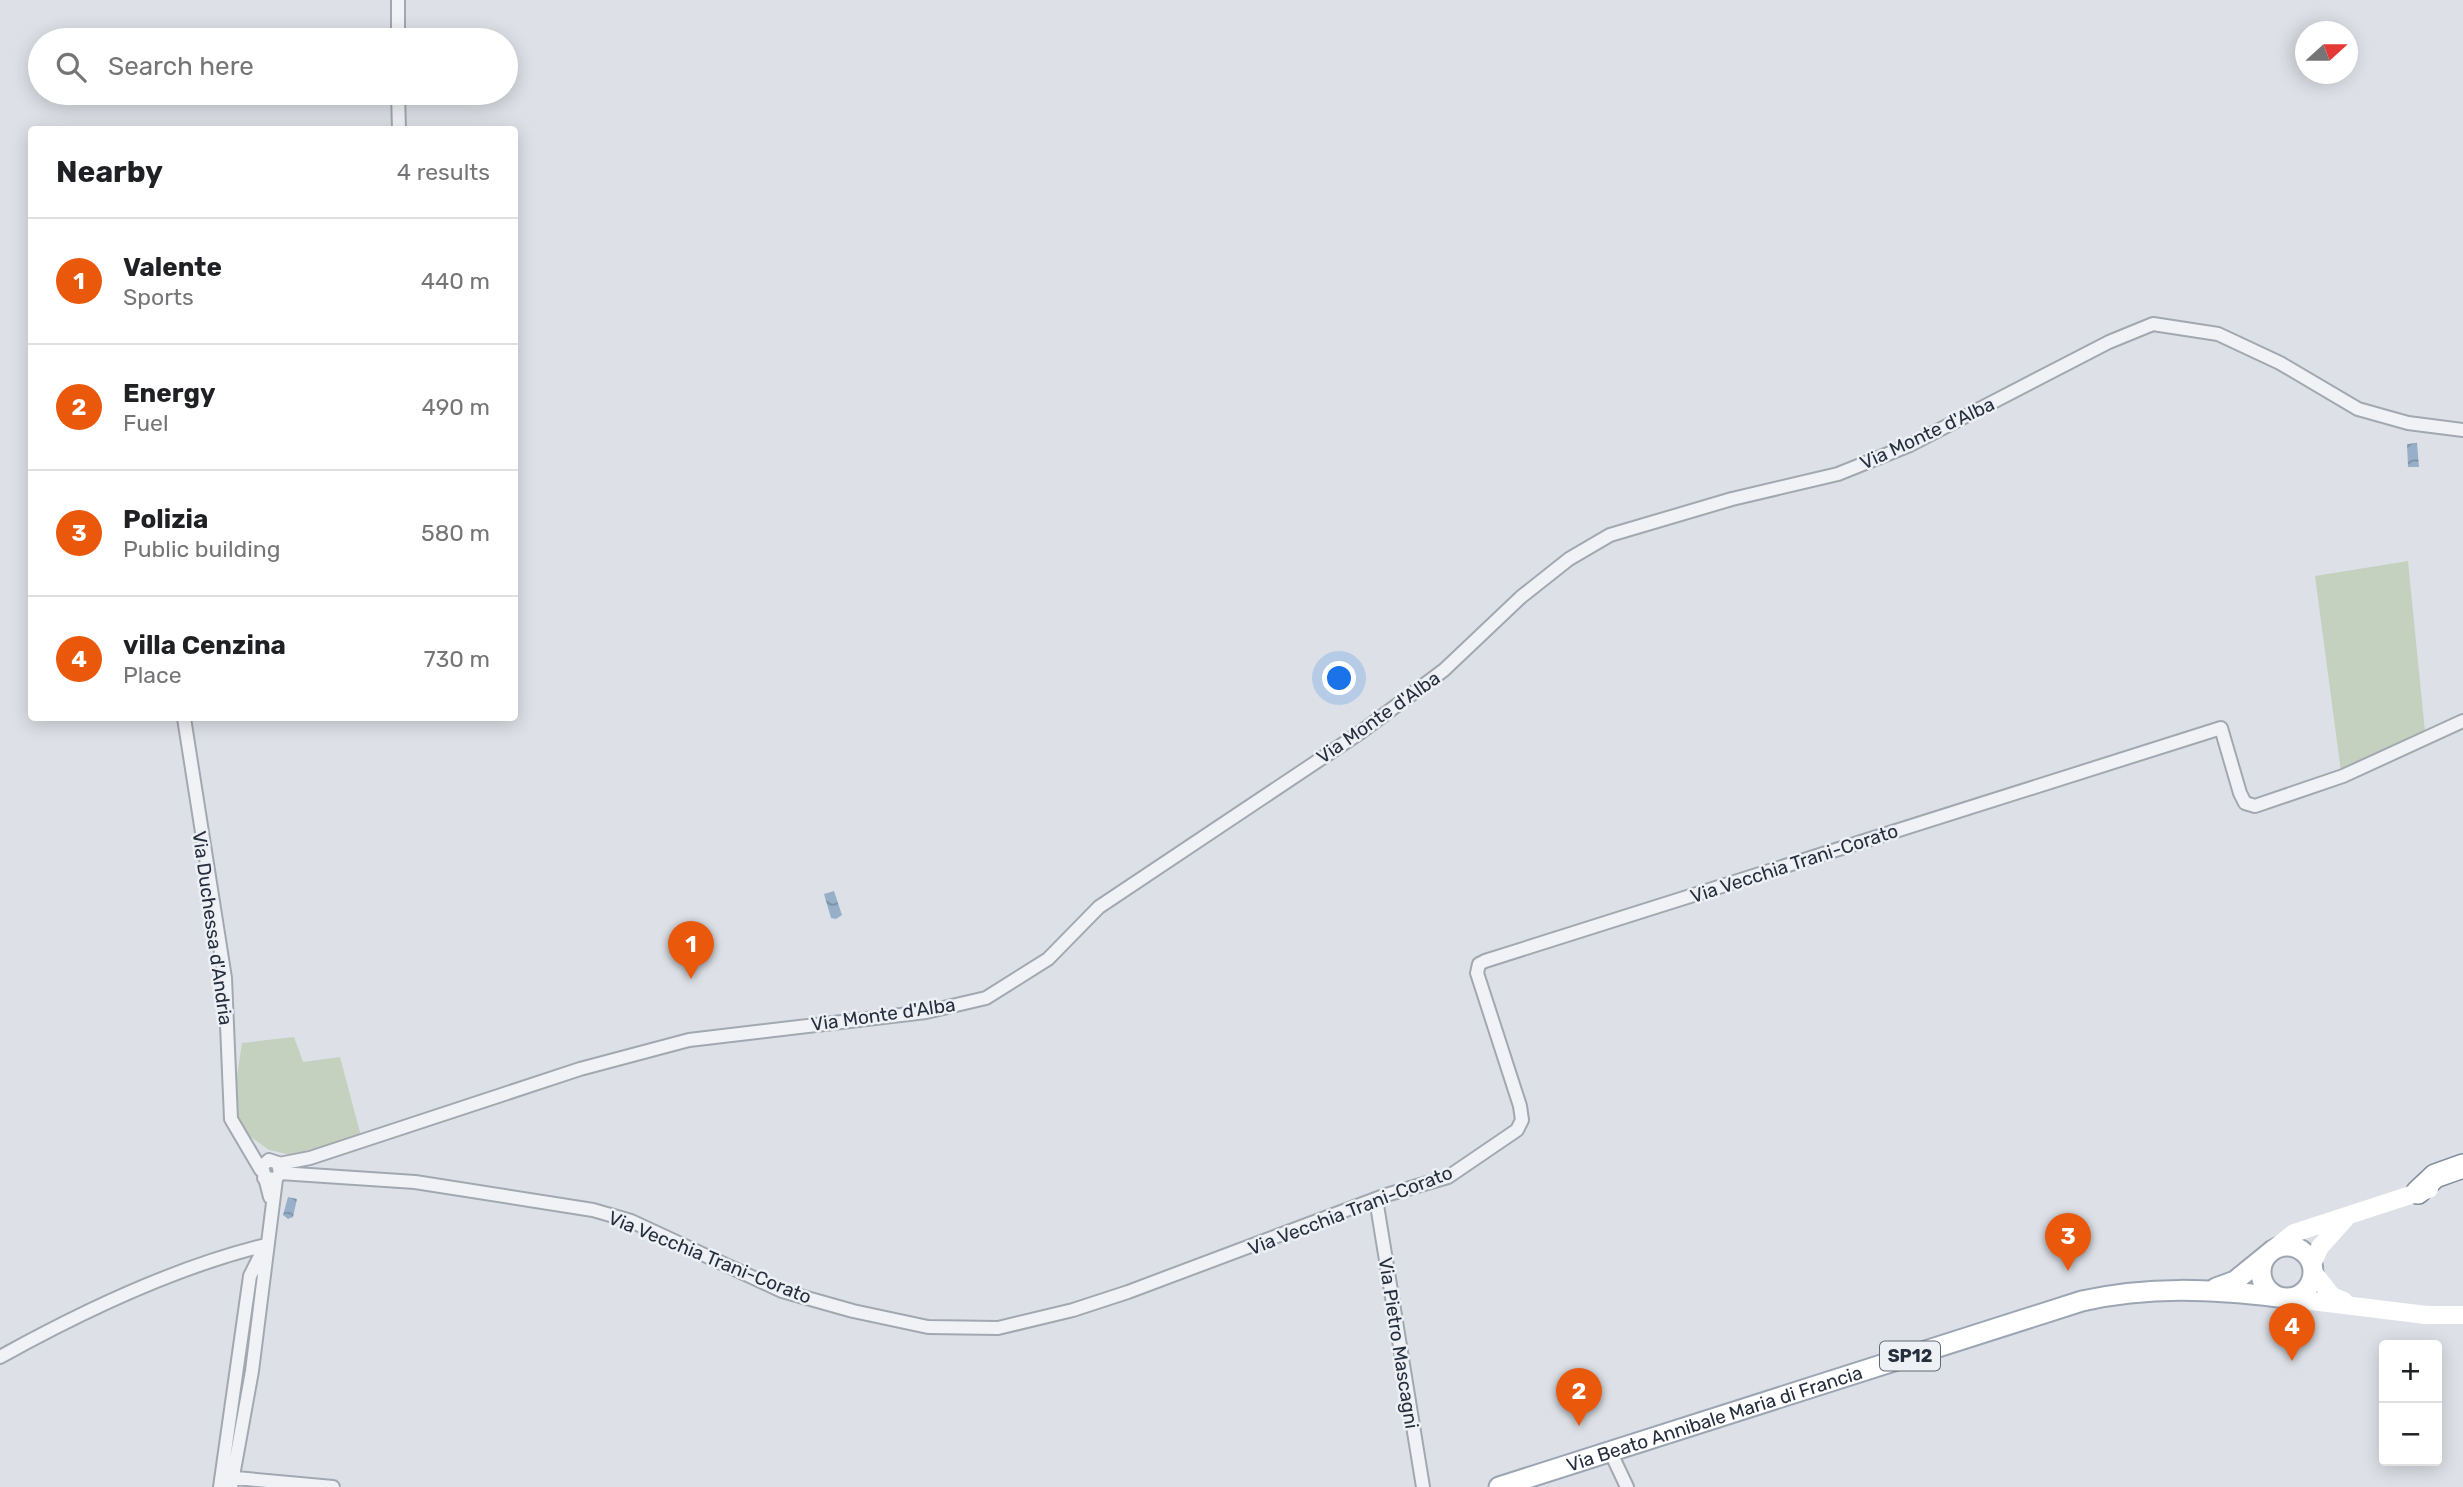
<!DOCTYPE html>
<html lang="en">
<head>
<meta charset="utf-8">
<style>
  :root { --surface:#fff; --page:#f2f2f2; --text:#202124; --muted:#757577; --line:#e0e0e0; --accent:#ea580c }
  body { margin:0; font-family:Rubik,sans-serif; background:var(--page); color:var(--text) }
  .controls { position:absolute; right:21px; bottom:21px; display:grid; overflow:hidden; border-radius:7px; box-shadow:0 4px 18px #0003 }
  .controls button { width:63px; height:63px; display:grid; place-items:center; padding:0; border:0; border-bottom:2px solid var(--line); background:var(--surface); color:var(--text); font:35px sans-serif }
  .compass { position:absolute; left:2295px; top:21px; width:63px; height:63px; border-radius:50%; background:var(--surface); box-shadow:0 4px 18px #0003; rotate:69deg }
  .you { position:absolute; left:1340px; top:679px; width:24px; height:24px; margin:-18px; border:5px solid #fff; border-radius:50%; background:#1a73e8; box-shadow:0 0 0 10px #1a73e833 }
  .badge { display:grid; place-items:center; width:46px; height:46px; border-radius:50%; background:var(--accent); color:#fff; font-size:23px; font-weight:700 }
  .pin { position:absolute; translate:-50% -58px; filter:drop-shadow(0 2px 4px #0008) }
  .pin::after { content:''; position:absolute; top:37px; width:24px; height:21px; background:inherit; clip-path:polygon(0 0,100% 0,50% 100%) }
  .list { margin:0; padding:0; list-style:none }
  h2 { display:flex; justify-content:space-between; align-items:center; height:91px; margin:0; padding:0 28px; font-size:30px }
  h2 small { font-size:23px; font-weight:400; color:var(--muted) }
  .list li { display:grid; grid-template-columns:46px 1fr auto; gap:21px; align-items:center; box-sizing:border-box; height:126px; padding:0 28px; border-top:2px solid var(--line) }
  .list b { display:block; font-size:26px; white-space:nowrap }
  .list p { margin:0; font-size:23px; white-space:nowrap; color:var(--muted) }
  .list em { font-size:23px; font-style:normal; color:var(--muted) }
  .icon { flex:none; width:38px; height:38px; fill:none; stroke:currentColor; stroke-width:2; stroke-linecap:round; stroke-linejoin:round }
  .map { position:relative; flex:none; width:2463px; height:1487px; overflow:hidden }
  .search { position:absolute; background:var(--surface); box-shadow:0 4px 18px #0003; left:28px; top:28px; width:490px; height:77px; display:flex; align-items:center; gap:18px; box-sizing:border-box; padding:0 24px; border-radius:38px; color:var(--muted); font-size:26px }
  .panel { position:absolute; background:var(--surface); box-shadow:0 4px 18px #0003; left:28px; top:126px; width:490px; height:595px; border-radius:7px }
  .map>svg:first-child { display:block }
  .garden { fill:#c3d1be }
  .water { fill:url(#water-waves) }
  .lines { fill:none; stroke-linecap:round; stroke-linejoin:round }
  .street-casing { stroke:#a2a8b1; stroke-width:16 }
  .primary-casing { stroke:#9ca5b3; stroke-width:23 }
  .highway-casing { stroke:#848f9e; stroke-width:26 }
  .street { stroke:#f0f2f6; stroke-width:12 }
  .secondary { stroke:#fff; stroke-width:18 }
  .primary { stroke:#fff; stroke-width:19 }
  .highway { stroke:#fff; stroke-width:23 }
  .labels { text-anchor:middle; stroke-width:5; stroke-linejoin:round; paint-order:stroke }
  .shield { fill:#edf0f5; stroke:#626975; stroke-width:2 }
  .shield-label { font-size:18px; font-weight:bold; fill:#262f3e }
  .street-label { font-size:19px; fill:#262f3e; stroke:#edf0f5 }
</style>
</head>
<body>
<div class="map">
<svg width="2463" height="1487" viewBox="0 0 2463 1487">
  <defs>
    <pattern id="water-waves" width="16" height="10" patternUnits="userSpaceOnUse" patternTransform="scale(1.75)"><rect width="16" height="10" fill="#97afc8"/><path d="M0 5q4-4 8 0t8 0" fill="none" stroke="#7b8fa4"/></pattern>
  </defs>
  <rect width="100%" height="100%" fill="#dde1e7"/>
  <!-- garden -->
  <path class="garden" d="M2408,561l17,171 -84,40 -26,-196z
    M294,1037l9,25 37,-5 21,79 -70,19 -22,-5 -25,-18 -11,-30 9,-59z"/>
  <!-- water -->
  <path class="water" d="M2417,443l2,24h-11l-1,-23z
    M834,891l8,24 -6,4 -5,-1 -7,-24z
    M288,1197l9,2 -4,18 -5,2 -5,-4z"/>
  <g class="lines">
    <defs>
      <path id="street" d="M398,0v40
        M398,93l1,37
        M184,718l41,260 6,141 30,51
        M279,1164l31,-6 270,-89 109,-29 237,-28 60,-14 62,-39 51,-52 262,-175 83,-62 77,-73 48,-38 41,-24 122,-36 106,-25 72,-29 199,-103 44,-18 65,10 62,29 78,46 50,14 55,7
        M280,1173l135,9 178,28 38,11 151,70 71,20 75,16 70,1 75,-18 55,-18 258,-97 62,-18 69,-47 5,-10 -2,-14 -43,-133 2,-9 6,-3 736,-233 19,65 5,10 10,3 88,-30 120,-55
        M264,1178l12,1 4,-6 -2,-10 -9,-3 -7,6 8,31
        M1376,1199l47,288
        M0,1357c81,-45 175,-90 266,-112
        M1610,1451l17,36
        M225,1477l108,10
        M220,1487l30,-211 12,-24
        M231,1487l21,-116 24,-192"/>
      <g id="primary">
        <circle cx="2287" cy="1272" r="26"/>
        <path d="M2216,1288l19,-7 32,-26"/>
        <path id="s1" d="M1499,1487l583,-186c67,-15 129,-12 196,-4"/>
      </g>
      <path id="highway" d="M2418,1192l17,-16 28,-10"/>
    </defs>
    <!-- street casing -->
    <use href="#street" class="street-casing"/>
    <!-- primary casing -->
    <use href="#primary" class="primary-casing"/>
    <!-- highway casing -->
    <use href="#highway" class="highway-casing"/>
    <!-- street -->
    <use href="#street" class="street"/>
    <!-- secondary -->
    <path class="secondary" d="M2274,1249l20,-16 135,-44
      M2312,1264l8,-17 26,-29
      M2313,1272l19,24 12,5
      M2287,1298l139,17h37"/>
    <!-- primary -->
    <use href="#primary" class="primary"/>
    <!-- highway -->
    <use href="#highway" class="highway"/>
  </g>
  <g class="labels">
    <!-- shield labels -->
    <rect class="shield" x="1880" y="1341.5" width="60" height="29" rx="5"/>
    <g class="shield-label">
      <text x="1910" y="1362">SP12</text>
    </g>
    <!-- street labels -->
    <g class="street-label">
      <text transform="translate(1927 433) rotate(-25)" y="7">Via Monte d'Alba</text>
      <text transform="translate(1378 717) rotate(-35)" y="7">Via Monte d'Alba</text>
      <text transform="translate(1794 863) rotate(-18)" y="7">Via Vecchia Trani-Corato</text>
      <text transform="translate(213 928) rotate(82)" y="7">Via Duchessa d'Andria</text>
      <text transform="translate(883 1014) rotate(-8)" y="7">Via Monte d'Alba</text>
      <text transform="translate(1350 1210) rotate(-21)" y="7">Via Vecchia Trani-Corato</text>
      <text transform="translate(710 1257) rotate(22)" y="7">Via Vecchia Trani-Corato</text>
      <text transform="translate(1399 1343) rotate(81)" y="7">Via Pietro Mascagni</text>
      <text dy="7" stroke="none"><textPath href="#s1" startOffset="226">Via Beato Annibale Maria di Francia</textPath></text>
    </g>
  </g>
</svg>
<div class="controls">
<button>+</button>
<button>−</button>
</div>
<svg class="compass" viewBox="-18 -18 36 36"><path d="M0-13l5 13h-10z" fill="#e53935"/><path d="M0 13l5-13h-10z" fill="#757577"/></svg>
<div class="you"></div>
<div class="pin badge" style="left:691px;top:979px">1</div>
<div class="pin badge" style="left:1579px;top:1426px">2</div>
<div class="pin badge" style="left:2068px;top:1271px">3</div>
<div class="pin badge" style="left:2292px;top:1361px">4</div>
<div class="search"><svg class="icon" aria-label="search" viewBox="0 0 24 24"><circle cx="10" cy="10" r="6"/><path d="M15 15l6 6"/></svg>Search here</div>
<section class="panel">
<h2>Nearby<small>4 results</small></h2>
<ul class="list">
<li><span class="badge">1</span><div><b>Valente</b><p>Sports</p></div><em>440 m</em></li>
<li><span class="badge">2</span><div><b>Energy</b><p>Fuel</p></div><em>490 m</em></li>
<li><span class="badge">3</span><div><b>Polizia</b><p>Public building</p></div><em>580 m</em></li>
<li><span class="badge">4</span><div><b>villa Cenzina</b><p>Place</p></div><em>730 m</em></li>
</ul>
</section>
</div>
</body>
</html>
